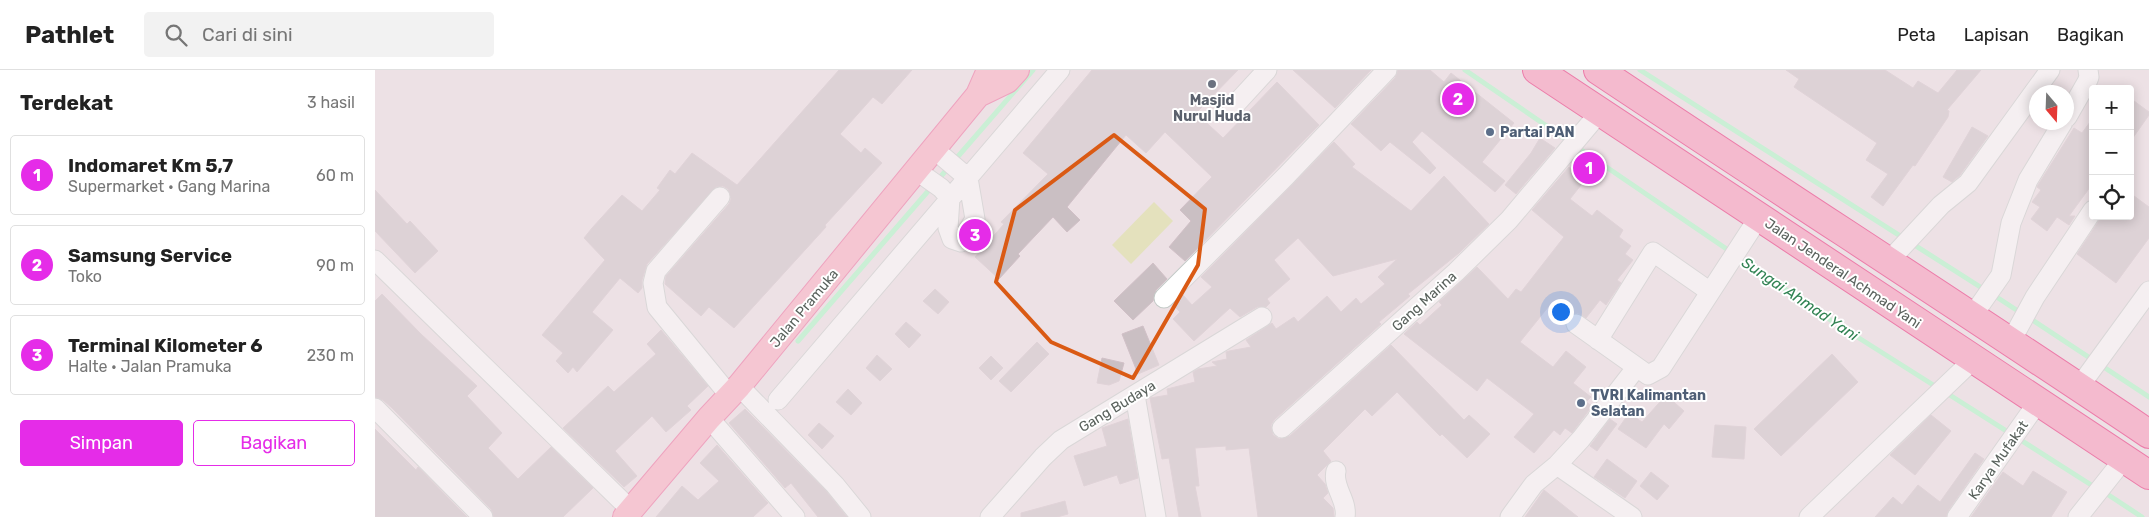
<!DOCTYPE html>
<html lang="id">
<head>
<meta charset="utf-8">
<style>
  :root { --surface:#fff; --page:#f2f2f2; --text:#222; --muted:#767676; --line:#e0e0e0; --accent:#e52ce8 }
  body { margin:0; font-family:Rubik,sans-serif; background:var(--page); color:var(--text) }
  .controls { position:absolute; right:15px; top:15px; display:grid; overflow:hidden; border-radius:5px; box-shadow:0 2px 12px #0003 }
  .controls button { width:45px; height:45px; display:grid; place-items:center; padding:0; border:0; border-bottom:1px solid var(--line); background:var(--surface); color:var(--text); font:25px sans-serif }
  .compass { position:absolute; left:1654px; top:15px; width:45px; height:45px; border-radius:50%; background:var(--surface); box-shadow:0 2px 12px #0003; rotate:161deg }
  .you { position:absolute; left:1185px; top:241px; width:18px; height:18px; margin:-12px; border:4px solid #fff; border-radius:50%; background:#1a73e8; box-shadow:0 0 0 8px #1a73e833 }
  .badge { display:grid; place-items:center; width:32px; height:32px; border-radius:50%; background:var(--accent); color:#fff; font-size:16px; font-weight:700 }
  .pin { position:absolute; translate:-50% -50%; border:2px solid #fff; box-shadow:0 1px 5px #0006 }
  .list { margin:0; padding:0; list-style:none }
  h2 { display:flex; justify-content:space-between; align-items:center; height:65px; margin:0; padding:0 20px; font-size:21px }
  h2 small { font-size:16px; font-weight:400; color:var(--muted) }
  .list li { display:grid; grid-template-columns:32px 1fr auto; gap:15px; align-items:center; box-sizing:border-box; height:80px; margin:0 10px 10px; padding:0 10px; border:1px solid var(--line); border-radius:5px }
  .list b { display:block; font-size:19px; white-space:nowrap }
  .list p { margin:0; font-size:16px; white-space:nowrap; color:var(--muted) }
  .list em { font-size:16px; font-style:normal; color:var(--muted) }
  .actions { display:flex; gap:10px; padding:15px 20px }
  .actions a { flex:1; padding:11px 0; border:1px solid var(--accent); border-radius:5px; text-align:center; font-size:18px; color:var(--accent) }
  .actions .main { background:var(--accent); color:#fff }
  .icon { flex:none; width:28px; height:28px; fill:none; stroke:currentColor; stroke-width:2; stroke-linecap:round; stroke-linejoin:round }
  .map { position:relative; flex:none; width:1774px; height:447px; overflow:hidden }
  header { display:flex; align-items:center; gap:30px; box-sizing:border-box; height:70px; padding:0 25px; background:var(--surface); border-bottom:1px solid var(--line) }
  header strong { font-size:24px }
  nav { display:flex; gap:28px; margin-inline-start:auto; font-size:18px }
  .search { width:350px; height:45px; background:var(--page); display:flex; align-items:center; gap:12px; box-sizing:border-box; padding:0 18px; border-radius:5px; color:var(--muted); font-size:19px }
  main { display:flex }
  aside { flex:1; background:var(--surface) }
  .map>svg:first-child { display:block }
  .green { fill:#e4e1bd }
  .lines { fill:none; stroke-linecap:round; stroke-linejoin:round }
  .stream { stroke:#9ffec0; stroke-width:5 }
  .building { fill:#cabfc3; stroke:#d1c0c7 }
  .minor-casing { stroke:#c3cac7; stroke-width:21 }
  .major-casing { stroke:#f05790; stroke-width:26 }
  .highway-casing { stroke:#ec0261; stroke-width:30 }
  .minor { stroke:#fff; stroke-width:19 }
  .major { stroke:#fea4bb; stroke-width:24 }
  .highway { stroke:#fc89b1; stroke-width:28 }
  .marked { fill:none; stroke:#da5a14; stroke-width:4; stroke-linejoin:round }
  .worship-dot { fill:#6b7280; stroke:#fff; stroke-width:2 }
  .service-dot { fill:#5c6f8a; stroke:#fff; stroke-width:2 }
  .labels { text-anchor:middle; stroke-width:4; stroke-linejoin:round; paint-order:stroke }
  .worship-label { font-size:14px; font-weight:bold; fill:#5b616d; stroke:#fff }
  .service-label { font-size:14px; font-weight:bold; fill:#4e5e75; stroke:#fff; text-anchor:start }
  .street-label { font-size:14px; fill:#5a625d; stroke:#fff }
  .water-label { font-size:15px; font-style:italic; fill:#318353; stroke:#fff }
</style>
</head>
<body>
<header>
<strong>Pathlet</strong>
<div class="search"><svg class="icon" aria-label="search" viewBox="0 0 24 24"><circle cx="10" cy="10" r="6"/><path d="M15 15l6 6"/></svg>Cari di sini</div>
<nav><a>Peta</a><a>Lapisan</a><a>Bagikan</a></nav>
</header>
<main>
<aside>
<h2>Terdekat<small>3 hasil</small></h2>
<ul class="list">
<li><span class="badge">1</span><div><b>Indomaret Km 5,7</b><p>Supermarket · Gang Marina</p></div><em>60 m</em></li>
<li><span class="badge">2</span><div><b>Samsung Service</b><p>Toko</p></div><em>90 m</em></li>
<li><span class="badge">3</span><div><b>Terminal Kilometer 6</b><p>Halte · Jalan Pramuka</p></div><em>230 m</em></li>
</ul>
<div class="actions"><a class="main">Simpan</a><a>Bagikan</a></div>
</aside>
<div class="map">
<svg width="1774" height="447" viewBox="0 0 1774 447">
  <rect width="100%" height="100%" fill="#ede1e5"/>
  <!-- green -->
  <path class="green" d="M779,132l19,19 -42,43 -19,-19z"/>
  <g class="lines">
    <!-- stream -->
    <path class="stream" d="M1090,0l105,72
      M1265,0l345,220
      M1202,77l154,105
      M579,91l79,-91
      M1363,187l94,64 106,67
      M1617,224l29,19
      M1653,247l121,80
      M423,271l151,-174
      M1570,322l151,96
      M1729,422l38,25"/>
  </g>
  <!-- building -->
  <path class="building" d="M464,0h73l-30,34 -9,-7 -33,37 21,19 4,-5 17,15 -57,62 1,2 -92,101 -25,-21 -8,9 -36,-32 1,-8 63,-72 2,-5 -3,-10 -5,-3 -7,1 -69,77 -5,16v8l-4,5 -18,-15 -28,34 21,18 -36,42 -4,-5 -5,6 -12,-12 7,-8 -21,-18 63,-75 -21,-22 8,-10 30,-33 20,16 18,-21 -3,-2 13,-18 5,4 17,-21 45,32z
    M717,0h146l-42,43 27,25 54,-56 42,43 -134,136 -16,-14 22,-26 -11,-11 32,-33 -47,-45 -19,21 -20,-18 -59,72 13,13 -13,12 -14,-15 -35,37 2,2 -21,23 -24,-22 29,-33 -3,-2 47,-48 -25,-21z
    M918,0h78l-36,38z
    M1023,0h32l14,12 7,-9 63,50 -32,39 23,19 -10,11 -73,-61 -10,11 24,26 -6,6 -40,-32 -9,9 -30,-27 44,-46z
    M1411,0h99l28,18 5,-7 20,12 19,-23h24l-34,40 2,1 -1,6 -33,49 -2,-1 -30,41 -12,-9 17,-23 -22,-14 11,-17 -83,-56 5,-8z
    M1755,28l19,14v3l-19,27z
    M1718,48v65l-24,33h6l-6,9 -12,-8 -10,14 -16,-12 9,-12 -8,-5 9,-12 -4,-3 1,-2 36,-57 8,5z
    M1597,57l16,9 -28,39 -8,7 -9,-5z
    M1165,68l15,10 -39,46 -11,-9 26,-32z
    M959,72l21,22 -3,3 59,44 33,-35 45,48 -30,29 -51,41 2,2 -31,26 2,2 -107,96 -3,5 2,10 6,4 11,-3 101,-91 73,75 5,-5 21,19 -23,24 -25,-24 -2,2 -43,-44 -25,24 -7,-7 -42,42 8,10 -14,14 8,9 3,9 -5,5 10,10 1,9h-76l-9,-69 -23,2v-4l-31,2 4,38h-4l6,31h-22l-10,-59 -7,1 -12,-61 18,-3 -1,-6 28,-7 -2,-10 5,-3 19,-3 -5,-4 15,-3 -1,-7 3,-1 22,-4 -5,-7 26,-17 4,6 18,-12 4,5 29,-26 14,16 15,-14 5,6 24,-20 -7,-7 19,-18 -64,17 -35,-38 -24,22 16,19 -23,20 3,4 -4,4h-9l-17,10 -10,-9 -36,33 -21,-22 7,-7 -7,-7 10,-10 9,10 20,-18 -11,-10z
    M1194,97l16,13 -15,19 22,17 5,-6 26,20 -4,7 12,9 -6,8 8,6 -16,20 4,3 -15,22 -6,-5 -14,18 -8,-5 -8,2 -17,-14 -33,41 33,25 13,-16 20,16 -13,16 18,14 -5,5 6,4 -20,27 -7,-5 -5,7 -6,-5 -20,23 -20,-16 20,-23 -47,-36 -10,13 -73,-57 13,-12 3,3 22,-20 -3,-3 38,-35 31,32 8,-10 5,3 43,-55 -32,-27z
    M0,120l32,34 3,-3 28,30 -23,22 -40,-42z
    M1755,123l19,14v31l-33,45 -39,-29 25,-38h28z
    M778,193l14,16 -11,11 -3,11 -20,19 -19,-19z
    M560,219l14,13 -11,12 -15,-13z
    M7,224l39,40 56,52 -10,10 35,37 -14,15 30,31 33,-32 42,41 -30,29h-69l-3,-8 -99,-101 -9,-8 -8,-3v-96z
    M531,252l15,13 -12,13 -14,-14z
    M768,256l16,39 -21,9 -16,-40z
    M286,260l47,56 -21,20 4,4 -25,22 -14,-16 -37,35 22,25 -13,11 -61,-59 45,-42 6,6 42,-38 -9,-10z
    M662,272l12,12 -38,38 -12,-11z
    M1457,284l26,28 -77,74 -27,-27z
    M502,285l15,14 -12,12 -14,-13z
    M616,286l12,12 -12,12 -12,-12z
    M727,288l22,5 -5,18 -10,4 -12,-2z
    M473,319l14,14 -11,12 -15,-13z
    M1291,325l18,16 -15,18 -5,-5 -18,24 -28,-19 11,-16 13,9z
    M370,339l82,83 20,25h-29l-27,-34 -6,5 -56,-65z
    M1556,345l20,16 -36,44 -25,-20z
    M753,349l10,59 -18,6 -3,-9 -33,11 -10,-30 33,-10 -5,-18z
    M1235,349l7,5 -20,27 -7,-5z
    M444,353l15,13 -12,13 -14,-14z
    M1340,355l31,2 -2,32 -32,-2z
    M0,359l41,41 2,-3 49,50h-92z
    M342,375l51,58 -15,14h-97l26,-31 16,14 21,-19 -19,-18z
    M1600,383l9,6 -36,52 -2,6h-71l18,-20 9,8 16,-20 22,17z
    M1232,389l30,22 -12,17 -31,-21z
    M1658,401l34,21 -16,25h-80l32,-45 20,14z
    M1276,402l18,14 -12,14 -17,-14z
    M1169,420l34,27h-53z
    M690,431l3,13 -11,3h-36v-4z"/>
  <g class="lines">
    <defs>
      <path id="minor" d="M857,38l35,-38
        M1692,47l20,-35 2,-5 -1,-7
        M542,101l24,17 9,10 -2,30 4,11 9,3 14,-23 -7,-41 -33,-28
        M345,127l-64,74 -3,12 4,24 73,89
        M0,190l256,250
        M1513,192l53,-57 27,-22 82,-113
        M789,228l122,-122 101,-106
        M1598,245l28,-40 10,-52 17,-43 35,-58
        M1201,254l72,51 13,-7 98,-151
        M1223,270l55,-88 56,39
        M1636,271l24,-44 58,-87
        M364,316l96,99 26,32
        M1704,317l70,-96
        M760,325l21,122
        M403,330l282,-330
        M0,338l108,109
        M334,348l86,99
        M907,358l174,-156 53,-52 91,-108
        M1182,395l75,52
        M961,401c-4,16 12,29 9,46
        M615,447l53,-60 18,-17 201,-123
        M1135,447l24,-33 23,-19 24,-26 55,-71
        M1434,447l165,-158
        M1582,447l81,-115
        M1703,447l46,-58"/>
      <path id="major" d="M603,25l29,-14 10,-11
        M250,447l84,-99 30,-32 239,-291 11,-25"/>
      <path id="highway" d="M1162,0l612,405
        M1223,0c183,122 368,241 551,364"/>
    </defs>
    <!-- minor casing -->
    <use href="#minor" class="minor-casing"/>
    <!-- major casing -->
    <use href="#major" class="major-casing"/>
    <!-- highway casing -->
    <use href="#highway" class="highway-casing"/>
    <!-- minor -->
    <use href="#minor" class="minor"/>
    <!-- major -->
    <use href="#major" class="major"/>
    <!-- highway -->
    <use href="#highway" class="highway"/>
  </g>
  <!-- marked area -->
  <path d="M0 0H1774V447H0ZM739,65l91,74 -7,56 -65,113 -82,-36 -55,-60 19,-72z" fill="#ede1e5" fill-opacity=".55" fill-rule="evenodd"/>
  <path class="marked" d="M739,65l91,74 -7,56 -65,113 -82,-36 -55,-60 19,-72z"/>
  <!-- markers -->
  <circle class="worship-dot" cx="837" cy="14" r="5"/>
  <g class="service-dot">
    <circle cx="1115" cy="62" r="5"/>
    <circle cx="1206" cy="333" r="5"/>
  </g>
  <g class="labels">
    <!-- worship labels -->
    <g class="worship-label">
      <text x="837" y="35">Masjid<tspan x="837" dy="16">Nurul Huda</tspan></text>
    </g>
    <!-- service labels -->
    <g class="service-label">
      <text x="1125" y="67">Partai PAN</text>
      <text x="1216" y="330">TVRI Kalimantan<tspan x="1216" dy="16">Selatan</tspan></text>
    </g>
    <!-- street labels -->
    <g class="street-label">
      <text transform="translate(1468 203) rotate(34)" y="5">Jalan Jenderal Achmad Yani</text>
      <text transform="translate(1049 231) rotate(-42)" y="5">Gang Marina</text>
      <text transform="translate(429 238) rotate(-50)" y="5">Jalan Pramuka</text>
      <text transform="translate(742 336) rotate(-31)" y="5">Gang Budaya</text>
      <text transform="translate(1623 390) rotate(-55)" y="5">Karya Mufakat</text>
    </g>
    <!-- water labels -->
    <g class="water-label">
      <text transform="translate(1425 229) rotate(34)" y="5">Sungai Ahmad Yani</text>
    </g>
  </g>
</svg>
<div class="controls">
<button>+</button>
<button>−</button>
<button><svg class="icon" aria-label="locate" viewBox="0 0 24 24"><circle cx="12" cy="12" r="6"/><path d="M12 2v4M12 18v4M2 12h4M18 12h4"/></svg></button>
</div>
<svg class="compass" viewBox="-18 -18 36 36"><path d="M0-13l5 13h-10z" fill="#e53935"/><path d="M0 13l5-13h-10z" fill="#767676"/></svg>
<div class="you"></div>
<div class="pin badge" style="left:1214px;top:98px">1</div>
<div class="pin badge" style="left:1083px;top:29px">2</div>
<div class="pin badge" style="left:600px;top:165px">3</div>
</div>
</main>
</body>
</html>
